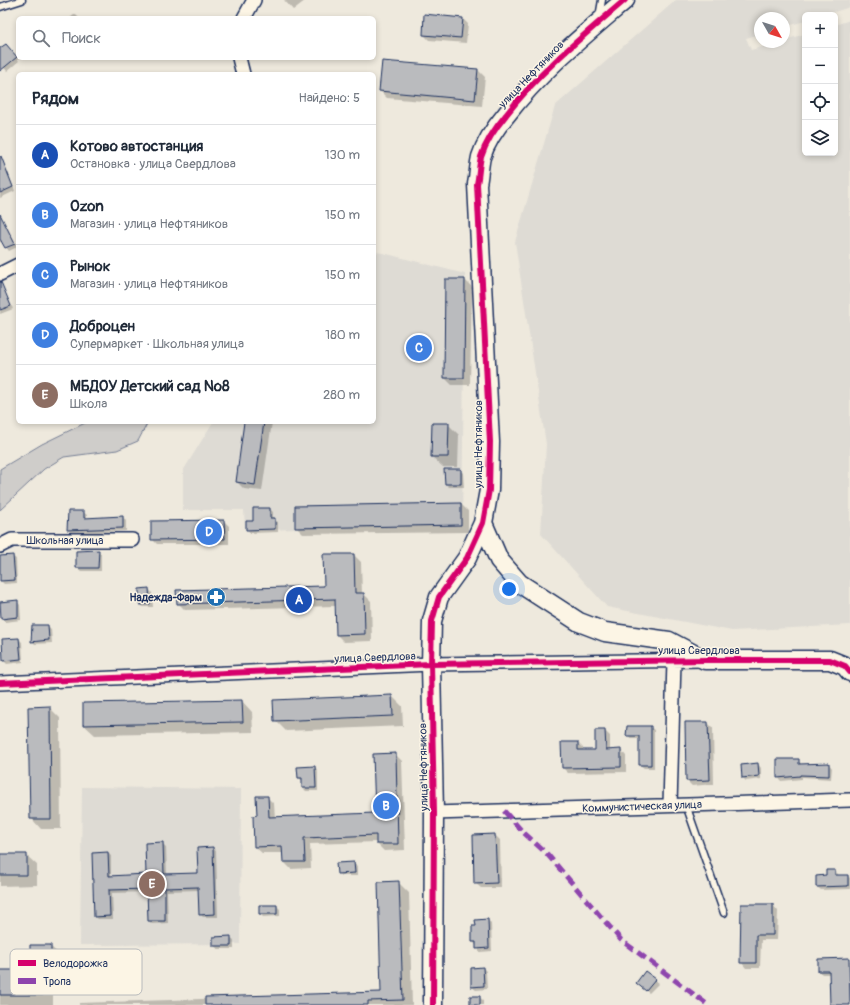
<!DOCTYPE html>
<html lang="ru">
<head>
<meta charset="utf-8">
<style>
  :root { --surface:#fff; --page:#f6f6f7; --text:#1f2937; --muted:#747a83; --line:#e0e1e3; --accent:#0f766e }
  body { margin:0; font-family:Pangolin,sans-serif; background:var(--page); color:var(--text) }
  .controls { position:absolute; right:12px; top:12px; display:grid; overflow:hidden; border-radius:6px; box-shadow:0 2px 6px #0003 }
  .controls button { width:36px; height:36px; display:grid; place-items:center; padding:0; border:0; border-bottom:1px solid var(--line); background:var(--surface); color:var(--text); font:20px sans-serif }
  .compass { position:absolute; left:754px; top:12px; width:36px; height:36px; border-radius:50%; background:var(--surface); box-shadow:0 2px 6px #0003; rotate:129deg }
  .you { position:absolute; left:509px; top:589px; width:14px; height:14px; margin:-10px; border:3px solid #fff; border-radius:50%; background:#1a73e8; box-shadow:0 0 0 6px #1a73e833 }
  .badge { display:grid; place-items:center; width:26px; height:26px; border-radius:50%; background:var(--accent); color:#fff; font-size:13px; font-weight:700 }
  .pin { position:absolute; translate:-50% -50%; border:2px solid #fff; box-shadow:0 1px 4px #0006 }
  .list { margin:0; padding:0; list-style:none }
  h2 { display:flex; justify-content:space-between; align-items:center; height:52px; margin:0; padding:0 16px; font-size:17px }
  h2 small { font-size:13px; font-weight:400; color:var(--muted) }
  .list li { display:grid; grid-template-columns:26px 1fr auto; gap:12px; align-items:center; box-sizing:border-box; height:60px; padding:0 16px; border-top:1px solid var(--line) }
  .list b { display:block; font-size:15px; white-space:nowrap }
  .list p { margin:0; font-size:13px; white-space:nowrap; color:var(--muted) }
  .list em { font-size:13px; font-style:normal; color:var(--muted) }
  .icon { flex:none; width:22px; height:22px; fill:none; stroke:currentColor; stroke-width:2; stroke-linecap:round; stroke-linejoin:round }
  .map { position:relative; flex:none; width:850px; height:1005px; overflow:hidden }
  .search { position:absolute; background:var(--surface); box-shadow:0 2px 6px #0003; left:16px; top:16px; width:360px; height:44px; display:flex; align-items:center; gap:10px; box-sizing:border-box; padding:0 14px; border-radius:6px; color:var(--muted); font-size:15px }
  .panel { position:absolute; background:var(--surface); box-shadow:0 2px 6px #0003; left:16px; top:72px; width:360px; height:352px; border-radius:6px }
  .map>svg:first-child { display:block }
  .built { fill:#dedbd4 }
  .green { fill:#cfcdca; stroke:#757e94 }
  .shadow { fill:#0003 }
  .building { fill:#babbbe; stroke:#1b2f5e }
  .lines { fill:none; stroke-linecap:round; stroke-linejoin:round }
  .lane-casing { stroke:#1b2f5e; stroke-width:9 }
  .street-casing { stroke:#1b2f5e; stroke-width:16 }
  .secondary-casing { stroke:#1b2f5e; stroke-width:21 }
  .lane { stroke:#fcf5e5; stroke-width:6 }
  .street { stroke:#fcf5e5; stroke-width:13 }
  .secondary { stroke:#fcf5e5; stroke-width:18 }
  .quiet { stroke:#8e44ad; stroke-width:5; stroke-dasharray:10 5; stroke-linecap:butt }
  .cycleway-casing { stroke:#fcf5e5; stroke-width:8 }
  .cycleway { stroke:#d6006c; stroke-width:6 }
  .labels { text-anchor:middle; stroke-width:3; stroke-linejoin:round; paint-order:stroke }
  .street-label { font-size:11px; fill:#1b2f5e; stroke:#fcf5e5 }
  .poi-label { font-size:11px; font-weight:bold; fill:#1b2f5e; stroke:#fcf5e5; text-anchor:end }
  .key { fill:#fcf5e5; stroke:#b8babc; stroke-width:1 }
  .key-label { font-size:11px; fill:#1b2f5e }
</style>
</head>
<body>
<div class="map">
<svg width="850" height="1005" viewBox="0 0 850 1005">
  <rect width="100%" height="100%" fill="#eee9dd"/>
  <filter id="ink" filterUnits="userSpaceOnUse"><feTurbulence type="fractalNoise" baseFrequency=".025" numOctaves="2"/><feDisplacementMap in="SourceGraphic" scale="8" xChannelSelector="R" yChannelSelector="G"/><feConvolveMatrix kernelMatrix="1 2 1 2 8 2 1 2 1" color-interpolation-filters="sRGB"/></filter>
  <g filter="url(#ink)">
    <!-- built -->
    <path class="built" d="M676,0h174v7l-25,8h-20v6l-21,6v-9h-24v16l-14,4 5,12 27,-8h6v-2l21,-6v119h30v-128l15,-5v605l-118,6 -125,-24 -66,-73 5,-90 -31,-202 40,-136z
      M374,252l9,1 82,21 -3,252 -217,4 -1,-20h-61v-39l30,-49h161z
      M82,787l159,2 -1,155 -160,1z"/>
    <!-- green -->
    <path class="green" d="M87,422h61l-10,19 -21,9 -53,7 -20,12 -44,41v-41l42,-25z"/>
    <!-- shadow -->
    <path class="shadow" d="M284,0h22l-13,10z
      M75,14l4,4h-9z
      M463,19l5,5 -2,19 -37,-3 -5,-5z
      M9,48l10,13 -12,10 -7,-8v-13z
      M478,70l7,7 -3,29 -95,-8 -7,-7z
      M3,164l3,3 9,24 -15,7v-33z
      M4,224l3,3 10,20 -8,4 -7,-9h-2v-17z
      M465,280l7,7 -2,98h-18l-7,-7z
      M6,296l3,4 4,9 -13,5v-15z
      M245,422h27l-10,69 -18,-2 -7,-7z
      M448,424l11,11 -1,32h-15l-11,-10z
      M460,470l3,3 1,14h-15l-3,-3z
      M461,504l7,7v21l-165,2 -7,-7z
      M270,509l3,3v7l5,3v10l-28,1 -3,-4z
      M83,512l4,3v4l36,-2 3,4v10l-55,2 -3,-3z
      M224,521l5,5v18h-72l-5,-5z
      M98,551l3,3v17h-20l-4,-3z
      M354,555l7,7 1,32h2l7,7 1,40 -28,1 -7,-7 -1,-29 -151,4 -7,-7 147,-16z
      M12,556l4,3 1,24 -13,1 -4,-4v-23z
      M149,589l3,4 1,14h-10l-3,-3z
      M17,601l3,4 1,15 -16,2 -3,-4z
      M48,626l3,3 1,14 -17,1 -3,-3z
      M19,639l3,3 1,20 -16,2 -3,-3 -1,-21z
      M392,696l10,10 1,20 -117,5 -11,-11z
      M242,701l10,11 1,20 -158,3 -11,-10z
      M49,707l11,11 1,111h-20l-10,-11z
      M708,723l5,5 1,56 -22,2 -5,-5z
      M650,727l4,3v38h-10l-4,-3v-26h-9l-3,-4z
      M596,731h9l5,5v15l11,-1 5,6v16l-58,1 -5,-5 15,-25 5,5v3h13z
      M395,754l7,7 3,89 -21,1 -7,-7v-2l-67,2 1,24 -20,1 -7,-7v-9h-22l-7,-6 3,-31 9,-19 7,7 1,14 101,-4z
      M798,760l4,5 27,-1 3,4 -1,11 -29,-2v2l-21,2 -3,-4z
      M758,764l3,4v11l-15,2 -3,-3z
      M315,767l3,4v20h-12l-3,-3v-7l-4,-3z
      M495,835l5,5 1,48h-20l-6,-5z
      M163,844l3,3 1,28 32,-1 14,-26 3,3 2,66h-15l-3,-3 -1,-24 -32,1 1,32 -16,1 -3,-3 -1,-29 -36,1 1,26h-15l-3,-3 13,-63 3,3v21l36,-2z
      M0,855h26l11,10v20l-37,1z
      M354,863l3,3v10h-16l-3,-3z
      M835,871l3,3v2h10l2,2v11l-29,1 -4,-3 10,-11z
      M398,882l11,11 3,112h-333v-2l303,-10z
      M742,905h31l5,6 -1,29h-16l-1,28h-14l-5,-6z
      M277,906l3,3v7l-17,1 -3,-3z
      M488,920l3,4 1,27 -12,1 -7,-11 4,-14z
      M230,937l4,3v9h-16l-4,-3z
      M50,946l11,10v35h-8v14h-53v-34h31z
      M848,959l2,2v44h-19l-1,-31h-8l-3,-3z
      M483,968l3,3 1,18 -11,1 -4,-3z
      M645,973l14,10 -10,10 -9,-7z
      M479,997l4,3v5h-12z"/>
    <!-- building -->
    <path class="building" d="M424,14l39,4 -2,20 -38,-3z
      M6,44l11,13 -17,14v-23z
      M382,61l96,8 -3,31 -96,-9z
      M1,156l12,31 -13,6v-36z
      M0,214l15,30 -10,4 -5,-9z
      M445,279h20l-1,99h-20z
      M0,282h1l10,24 -11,4z
      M244,422h20l-9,63 -19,-3z
      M432,423h17l-1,34h-17z
      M444,469h17v15h-16z
      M461,503v22l-166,3v-22z
      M253,508h17v10h5v11l-29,1v-9h7z
      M68,511h16v7l39,-2v12l-56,2z
      M224,520l1,19 -74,1v-19z
      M99,550l-1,18h-22v-17z
      M323,554h31l1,39h9l1,41 -29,1 -1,-36 -158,5 -1,-14 148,-4z
      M13,555l2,25 -15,1v-25z
      M149,588l1,16 -11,1v-16z
      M18,600v17l-17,2 -1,-17z
      M32,625h16l1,15 -18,2z
      M19,638l2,21 -18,2 -1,-22z
      M392,695l1,21 -119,5 -1,-21z
      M242,700l1,22 -160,3v-22z
      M50,706l1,113h-21l-2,-112z
      M685,722h23l2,58 -24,1z
      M627,726h24v39h-12v-29h-13z
      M595,730h10l1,20 15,-1v18l-59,1 -1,-26h17v8h17z
      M396,753l2,91h-22v-9l-72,3 1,24h-22l-1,-16 -28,1 -1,-31 4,-1 -1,-19h12l1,21 106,-4 -2,-59z
      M777,759h22v5l30,-1v13l-29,-1v1l-23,2z
      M758,763l1,13 -17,2 -1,-13z
      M315,766l1,22h-14v-10h-4l-1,-11z
      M495,834l2,49 -23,1 -1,-49z
      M163,842l1,32 34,-1 -1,-25 16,-1 2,67 -16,1 -1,-28 -33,1v33h-17l-1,-32 -38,1 1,26 -16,1 -2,-64 16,-1 1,24 37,-2 -1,-31z
      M0,854h27v21h-27z
      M354,862l1,11 -18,1 -1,-11z
      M826,870h9v5h13v11l-32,1v-11l10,-1z
      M399,881l4,119 -35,1v4h-163v-8l176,-5 -3,-110z
      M741,904h32v31h-17v28h-16z
      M259,905h18v9h-18z
      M488,919l1,29 -13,1v-7h-4v-16h4l-1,-6z
      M231,936v10h-18v-9z
      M30,945h21v36h-8v14h-43v-25h30z
      M849,958l1,47h-20l-1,-34h-11v-12z
      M483,967l1,19 -13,1v-19z
      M645,971l11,8 -10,12 -10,-8z
      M470,996h10v9h-10z"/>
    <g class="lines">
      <defs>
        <path id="lane" d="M0,7l22,-7
          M599,17l3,-17
          M686,805l38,108"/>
        <path id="street" d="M244,18l10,-18
          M239,58l4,16
          M0,274l18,-9
          M0,546l12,-6h120
          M0,683l431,-19 273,-4
          M670,805l4,-144
          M434,813l416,-13"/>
        <path id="secondary" d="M483,523l16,37 20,23 60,39 26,10 64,9 36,19h125l15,6 5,6
          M433,1005l1,-192 -3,-149 1,-43 7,-24 28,-39 16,-35 6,-33 1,-48 -13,-258c2,-9 2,-19 4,-27 5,-16 15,-30 25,-42 34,-44 77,-79 119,-115"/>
      </defs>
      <!-- lane casing -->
      <use href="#lane" class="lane-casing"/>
      <!-- street casing -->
      <use href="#street" class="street-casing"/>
      <!-- secondary casing -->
      <use href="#secondary" class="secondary-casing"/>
      <!-- lane -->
      <use href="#lane" class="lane"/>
      <!-- street -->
      <use href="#street" class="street"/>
      <!-- secondary -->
      <use href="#secondary" class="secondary"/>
      <!-- quiet -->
      <path class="quiet" d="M504,811l18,20 25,23 74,86 87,65"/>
      <defs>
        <path id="cycleway" d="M0,683l431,-19 274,-4h125l15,6 5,6
          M433,1005l1,-192 -3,-149 1,-43 7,-24 28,-39 16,-35 6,-33 1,-48 -13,-258c2,-9 2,-19 4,-27 5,-16 15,-30 25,-42 34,-44 77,-79 119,-115"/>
      </defs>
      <!-- cycleway casing -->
      <use href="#cycleway" class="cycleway-casing"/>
      <!-- cycleway -->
      <use href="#cycleway" class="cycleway"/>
    </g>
  </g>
  <!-- icons -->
  <defs>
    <symbol id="pharmacy-disc" viewBox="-11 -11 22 22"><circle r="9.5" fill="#1f6fb2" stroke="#fcf5e5"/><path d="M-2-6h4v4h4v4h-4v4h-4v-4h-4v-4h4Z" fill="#fff"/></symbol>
  </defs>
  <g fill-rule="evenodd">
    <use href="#pharmacy-disc" x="205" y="586" width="22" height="22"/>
  </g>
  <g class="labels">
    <!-- street labels -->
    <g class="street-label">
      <text transform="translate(531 74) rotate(-46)" y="4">улица Нефтяников</text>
      <text transform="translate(478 444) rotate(-90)" y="4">улица Нефтяников</text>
      <text x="65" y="544">Школьная улица</text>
      <text x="699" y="654">улица Свердлова</text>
      <text transform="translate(375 657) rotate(-2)" y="4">улица Свердлова</text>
      <text transform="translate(423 767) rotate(-91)" y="4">улица Нефтяников</text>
      <text transform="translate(642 806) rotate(-2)" y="4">Коммунистическая улица</text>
    </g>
    <!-- poi labels -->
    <g class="poi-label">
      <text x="202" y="601">Надежда-Фарм</text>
    </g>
  </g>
  <!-- legend -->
  <rect x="10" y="949" width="132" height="46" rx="6" class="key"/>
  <rect x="18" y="960" width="18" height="6" fill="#d6006c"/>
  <rect x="18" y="978" width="18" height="6" fill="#8e44ad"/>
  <g class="key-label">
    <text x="43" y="967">Велодорожка</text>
    <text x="43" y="985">Тропа</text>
  </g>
</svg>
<div class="controls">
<button>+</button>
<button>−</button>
<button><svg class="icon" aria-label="locate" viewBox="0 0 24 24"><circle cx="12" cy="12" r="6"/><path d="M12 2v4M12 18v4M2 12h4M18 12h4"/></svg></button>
<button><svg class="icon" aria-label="layers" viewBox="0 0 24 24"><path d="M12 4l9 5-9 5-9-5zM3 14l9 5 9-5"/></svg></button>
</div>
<svg class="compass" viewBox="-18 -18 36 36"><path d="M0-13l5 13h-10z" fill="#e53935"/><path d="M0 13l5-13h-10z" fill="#747a83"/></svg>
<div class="you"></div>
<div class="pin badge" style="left:299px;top:600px;background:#1a4fb4">A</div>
<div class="pin badge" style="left:386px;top:806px;background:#3f7fe0">B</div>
<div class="pin badge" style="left:419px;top:348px;background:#3f7fe0">C</div>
<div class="pin badge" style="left:209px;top:532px;background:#3f7fe0">D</div>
<div class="pin badge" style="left:152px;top:884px;background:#8d6e63">E</div>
<div class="search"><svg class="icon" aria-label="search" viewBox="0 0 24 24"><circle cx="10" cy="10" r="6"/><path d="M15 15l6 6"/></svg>Поиск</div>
<section class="panel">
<h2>Рядом<small>Найдено: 5</small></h2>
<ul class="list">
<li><span class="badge" style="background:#1a4fb4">A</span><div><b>Котово автостанция</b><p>Остановка · улица Свердлова</p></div><em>130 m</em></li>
<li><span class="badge" style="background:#3f7fe0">B</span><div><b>Ozon</b><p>Магазин · улица Нефтяников</p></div><em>150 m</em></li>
<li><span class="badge" style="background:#3f7fe0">C</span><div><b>Рынок</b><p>Магазин · улица Нефтяников</p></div><em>150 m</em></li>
<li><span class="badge" style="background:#3f7fe0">D</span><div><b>Доброцен</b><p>Супермаркет · Школьная улица</p></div><em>180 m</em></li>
<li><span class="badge" style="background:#8d6e63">E</span><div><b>МБДОУ Детский сад №8</b><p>Школа</p></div><em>280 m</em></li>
</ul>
</section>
</div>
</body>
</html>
